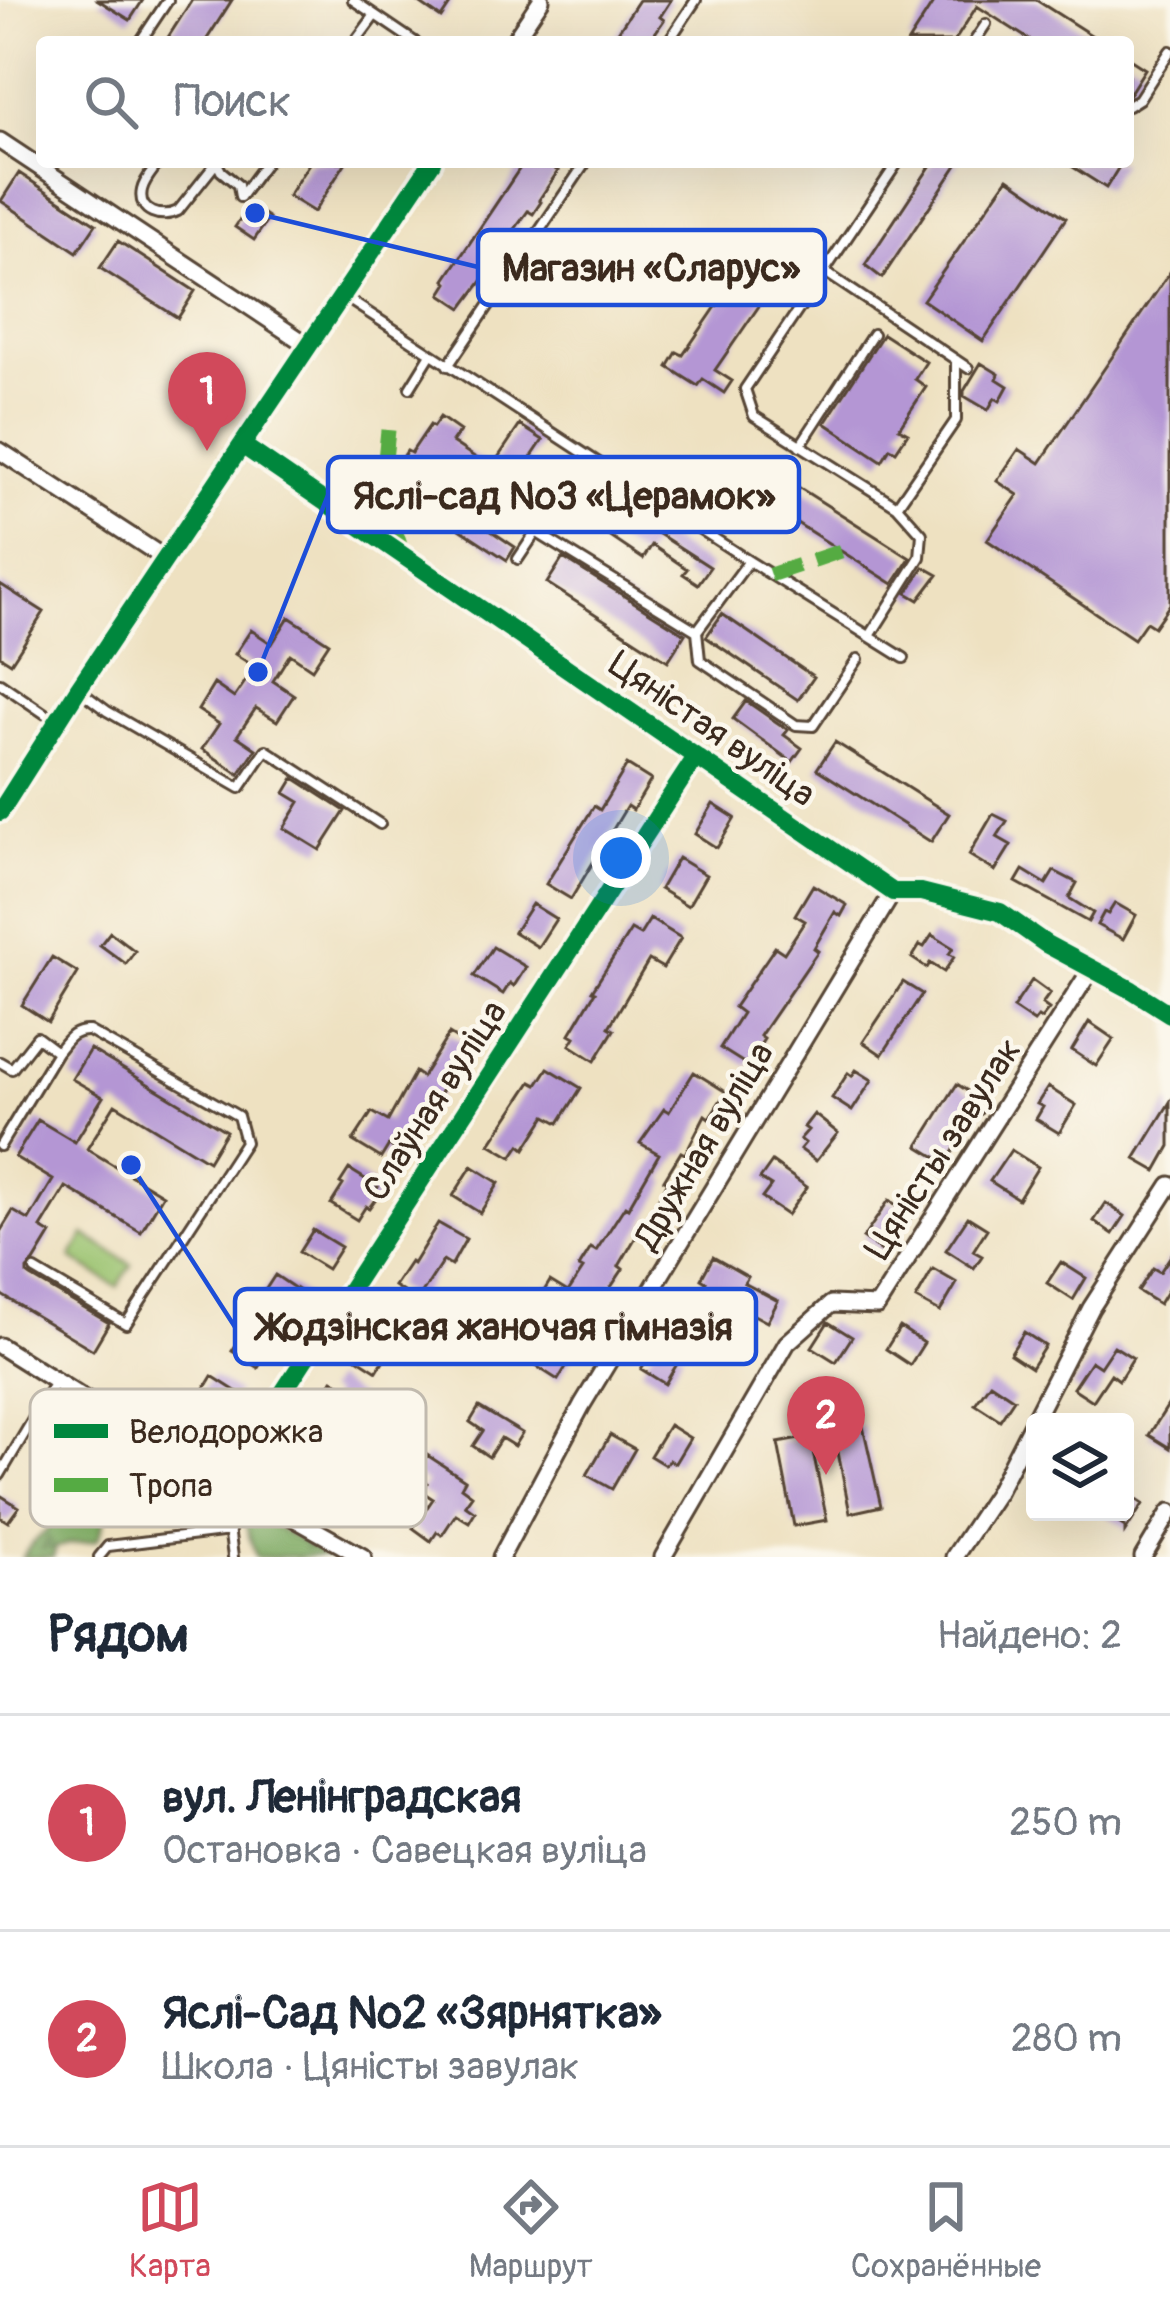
<!DOCTYPE html>
<html lang="ru">
<head>
<meta charset="utf-8">
<style>
  :root { --surface:#fff; --page:#f6f6f7; --text:#1f2937; --muted:#747a83; --line:#e0e1e3; --accent:#d1495b }
  body { margin:0; font-family:Pangolin,sans-serif; background:var(--page); color:var(--text) }
  .controls { position:absolute; right:36px; bottom:36px; display:grid; overflow:hidden; border-radius:12px; box-shadow:0 12px 48px #0002 }
  .controls button { width:108px; height:108px; display:grid; place-items:center; padding:0; border:0; border-bottom:3px solid var(--line); background:var(--surface); color:var(--text); font:60px sans-serif }
  .you { position:absolute; left:621px; top:858px; width:42px; height:42px; margin:-30px; border:9px solid #fff; border-radius:50%; background:#1a73e8; box-shadow:0 0 0 18px #1a73e833 }
  .badge { display:grid; place-items:center; width:78px; height:78px; border-radius:50%; background:var(--accent); color:#fff; font-size:39px; font-weight:700 }
  .pin { position:absolute; translate:-50% -99px; filter:drop-shadow(0 3px 6px #0008) }
  .pin::after { content:''; position:absolute; top:63px; width:42px; height:36px; background:inherit; clip-path:polygon(0 0,100% 0,50% 100%) }
  .list { margin:0; padding:0; list-style:none }
  h2 { display:flex; justify-content:space-between; align-items:center; height:156px; margin:0; padding:0 48px; font-size:51px }
  h2 small { font-size:39px; font-weight:400; color:var(--muted) }
  .list li { display:grid; grid-template-columns:78px 1fr auto; gap:36px; align-items:center; box-sizing:border-box; height:216px; padding:0 48px; border-top:3px solid var(--line) }
  .list b { display:block; font-size:45px; white-space:nowrap }
  .list p { margin:0; font-size:39px; white-space:nowrap; color:var(--muted) }
  .list em { font-size:39px; font-style:normal; color:var(--muted) }
  .icon { flex:none; width:66px; height:66px; fill:none; stroke:currentColor; stroke-width:2; stroke-linecap:round; stroke-linejoin:round }
  .map { position:relative; flex:none; width:1170px; height:1557px; overflow:hidden }
  .search { position:absolute; background:var(--surface); box-shadow:0 12px 48px #0002; left:36px; right:36px; top:36px; height:132px; display:flex; align-items:center; gap:30px; box-sizing:border-box; padding:0 42px; border-radius:12px; color:var(--muted); font-size:45px }
  .sheet { height:588px; background:var(--surface) }
  nav { display:flex; justify-content:space-around; align-items:center; box-sizing:border-box; height:168px; border-top:3px solid var(--line); background:var(--surface); font-size:33px; color:var(--muted) }
  nav a { display:grid; justify-items:center; gap:6px }
  nav .on { color:var(--accent) }
  .map>svg:first-child { display:block }
  .forest { fill:url(#forest-firs); stroke:#5b6940; stroke-width:3 }
  .park { fill:#9ac26e; stroke:#6a7646; stroke-width:3 }
  .building { fill:#b496d4 }
  .lines { fill:none; stroke-linecap:round; stroke-linejoin:round }
  .lane-casing { stroke:#564536; stroke-width:14 }
  .street-casing { stroke:#564536; stroke-width:21 }
  .lane { stroke:#fff; stroke-width:8 }
  .street { stroke:#fff; stroke-width:15 }
  .quiet { stroke:#55ab43; stroke-width:15; stroke-dasharray:30 15; stroke-linecap:butt }
  .cycleway-casing { stroke:#fbf7ec; stroke-width:26 }
  .cycleway { stroke:#00873e; stroke-width:18 }
  .labels { text-anchor:middle; stroke-width:9; stroke-linejoin:round; paint-order:stroke }
  .street-label { font-size:36px; fill:#3b2a1e; stroke:#fbf7ec }
  .key { fill:#fbf7ec; stroke:#c1baae; stroke-width:3 }
  .key-label { font-size:33px; fill:#3b2a1e }
  .leader { fill:none; stroke:#1d4ed8; stroke-width:4.5 }
  .callout-dot { fill:#1d4ed8; stroke:#fbf7ec; stroke-width:4.5 }
  .callout { fill:#fbf7ec; stroke:#1d4ed8; stroke-width:4.5 }
  .callout-label { font-size:39px; text-anchor:middle; font-weight:bold; fill:#3b2a1e }
</style>
</head>
<body>
<div class="map">
<svg width="1170" height="1557" viewBox="0 0 1170 1557">
  <defs>
    <pattern id="forest-firs" width="22" height="20" patternUnits="userSpaceOnUse" patternTransform="scale(3)"><rect width="22" height="20" fill="#7ba861"/><path d="M5 1l3.5 6h-7zM16 11l3.5 6h-7z" fill="#66894f"/></pattern>
  </defs>
  <rect width="100%" height="100%" fill="#fbf7ec"/>
  <filter id="ink" filterUnits="userSpaceOnUse"><feTurbulence type="fractalNoise" baseFrequency=".00833" numOctaves="2"/><feDisplacementMap in="SourceGraphic" scale="24" xChannelSelector="R" yChannelSelector="G"/><feConvolveMatrix kernelMatrix="1 2 1 2 8 2 1 2 1" color-interpolation-filters="sRGB"/></filter>
  <filter id="wash" filterUnits="userSpaceOnUse"><feTurbulence type="fractalNoise" baseFrequency=".004" numOctaves="4" result="noise"/><feDisplacementMap in="SourceGraphic" scale="48" xChannelSelector="R" yChannelSelector="G"/><feGaussianBlur stdDeviation="2.7" result="paint"/><feColorMatrix in="noise" values="0 0 0 0 0 0 0 0 0 0 0 0 0 0 0 0 0 1.4 0 .05"/><feComposite in="paint" operator="in"/></filter>
  <g filter="url(#wash)">
    <rect width="100%" height="100%" fill="#eee1c1"/>
    <!-- forest -->
    <path class="forest" d="M65,1393l56,35 6,18 28,16 -1,14 -7,11 -34,4c-8,16 -6,33 -16,49 -16,4 -25,1 -41,8l-3,9h-31l9,-12 61,-58c-8,-27 -13,-65 -34,-85v-8z
      M245,1509l81,47 -70,1 -10,-31z"/>
    <!-- park -->
    <path class="park" d="M85,1235l47,30 -15,22 -46,-29z"/>
    <g id="blocks">
      <!-- building -->
      <path class="building" d="M98,0h45l-13,20z
        M192,0h40l-27,42h-40z
        M415,0h38l-12,18z
        M639,0h32l-11,17 4,3 -15,22h-38z
        M935,0h101l66,42h-69l-56,-36 -23,36h-46z
        M1128,58l17,11 -17,27z
        M310,162h36l-32,50 -26,-16z
        M524,162h20l14,9 -19,29 2,2 -8,12 -5,-3 -15,21 4,3 -9,14 -4,-3 -14,20 4,3 -10,14 -2,-2 -20,27 -21,-14 7,-11 -3,-3z
        M933,162h26l-77,116 -17,-13z
        M1065,162h57l-16,26z
        M19,173l77,51 -19,28 -76,-51z
        M1008,178l58,40 -83,123 -60,-41z
        M250,205l19,13 -15,22 -19,-13z
        M118,241l77,50 -17,27 -78,-50z
        M752,254l29,20 -66,96 17,11 -8,12 -21,-14 -5,7 -30,-19 9,-15 6,3z
        M1170,272v332l-16,23 -8,-5 -12,17 -147,-99 31,-45 -21,-14 22,-32 21,14z
        M883,334l43,28 -11,17 11,8 -27,41 9,5 -12,18 -6,-3 -8,13 -57,-38z
        M981,363l18,11 -2,5 11,7 -8,15 -5,-3 -7,12 -24,-14v-5z
        M440,417l20,14 -8,11 39,26 29,-43 23,15 -41,61 -43,-31 -25,37 -18,-12 2,-4 -26,-18 15,-22 4,2 19,-28 3,2z
        M795,485l115,73 -17,26 -115,-73z
        M588,488l122,79 -12,17 -15,-10 4,-5 -35,-24 -9,14 -71,-48z
        M466,514l49,33 -8,13 -50,-33z
        M563,558l122,76 -17,27 -121,-78z
        M924,567l14,8 -19,25 -12,-7z
        M0,584l44,28 -33,51 -11,-7z
        M722,614l92,63 -16,23 -92,-63z
        M289,617l40,26 -17,26 -22,-15 -17,27 21,14 -17,26 -21,-13 -19,28 19,13 -17,25 -37,-25 17,-25 -21,-14 16,-26 20,14 21,-31 -20,-13 16,-24 21,14z
        M746,701l42,29 -4,5 18,13 -10,14 -59,-43z
        M835,742l114,72 -18,28 -114,-73z
        M627,765l24,15 -18,30 -6,-4 -56,93 -25,-15 48,-78 6,4z
        M294,778l51,33 -25,39 -36,-22 16,-26 -15,-9z
        M713,804l22,14 -18,30 -22,-14z
        M993,814l14,7 -10,16 14,8 -16,26 -26,-16z
        M678,858l28,17 -18,31 -28,-17z
        M1023,870l23,14 8,-13 23,12 -8,15 24,15 -5,9 -72,-40z
        M813,885l34,20 -6,11 -6,-4 -21,36 4,3 -58,85 4,3 -17,26 -27,-17 22,-35 -8,-6 41,-60 9,6 21,-32 -10,-6z
        M1115,903l21,12 -13,24 -26,-14 7,-13 4,2z
        M532,904l24,15 -18,28 -24,-15z
        M650,919l31,19 -18,30 -14,-8 -40,67 5,3 -19,31 -25,-16 5,-8 -5,-3 25,-42 -3,-1 39,-61 9,5z
        M110,932l25,19 -9,13 -26,-19z
        M932,935l21,13 -4,6 5,3 -10,15 -14,-9 -3,5 -15,-10 8,-13 4,2z
        M493,947l33,20 -12,19 -4,-3 -7,11 -29,-18z
        M52,957l26,16 -30,49 -26,-17z
        M1032,980l18,13 -8,11 7,5 -8,10 -3,-2 -4,5 -21,-14z
        M903,982l19,12 -40,61 -19,-13z
        M1089,1022l25,17 -18,27 -24,-16z
        M449,1034l24,15 -22,34 -3,-3 -18,29 -2,-1 -26,46 -13,-9 -8,13 -28,-17 19,-29 16,9 27,-49 7,5z
        M90,1049l136,82 -18,30 -93,-57 -28,45 76,46 -22,37 -75,-45 -25,41 10,6 -17,28 -7,7v5l4,3 78,46 -16,27 -93,-56v-62l13,-21 16,9 24,-40 -38,-23 23,-37 37,22 28,-45 -31,-18z
        M548,1068l33,20 -22,35 -13,-7 -21,33 -5,-4 -8,12 -22,-13 41,-62 6,3z
        M856,1070l16,10 -20,31 -20,-13 16,-25 4,3z
        M694,1072l32,20 -17,26 -4,-3 -20,39 -4,-2 -17,28 4,2 -49,84 4,3 -20,30 -3,-3 -20,32 -10,-7 -13,20 18,11 -17,28 -25,-16 5,-8 -5,-3 20,-32 -2,-2 4,-7 -17,-11 12,-20 18,11 15,-23 -4,-2 12,-19 5,3 29,-45 3,2 31,-54 -19,-11 24,-34 5,3z
        M957,1084l30,20 -6,10 -4,-2 -31,51 -28,-17z
        M1048,1087l28,18 -17,28 -23,-14 7,-12 -6,-3z
        M1170,1102v44l-14,25 -21,-12z
        M814,1114l24,19 -22,28 -16,-12 5,-6 -5,-4 8,-9 -4,-3z
        M1011,1150l27,17 -20,32 -28,-18z
        M772,1162l35,25 -20,28 -25,-17 9,-12 -11,-7z
        M472,1166l27,17 -19,30 -27,-17z
        M349,1169l29,18 -5,8 4,2 -8,11 -3,-2 -9,14 -26,-16 12,-19 -3,-2z
        M889,1200l23,16 -26,38 -23,-16z
        M1106,1203l19,13 -12,18 -19,-13z
        M968,1217l19,12 -14,22 9,5 -8,12 -28,-18z
        M438,1223l28,16 -15,27 -8,-5 -26,40 -23,-15 16,-24 3,2z
        M313,1230l28,17 -14,22 -28,-17z
        M713,1257l35,20 -4,6 34,18 -11,21 -41,-22 -2,4 -23,-13 5,-9 -5,-3z
        M1170,1257v29l-11,18 -21,-13 15,-23 7,4z
        M1061,1262l25,16 -13,22 -26,-17z
        M933,1269l24,14 -17,29 -24,-13z
        M275,1275l33,22 -9,13 -3,-2 -8,12 -24,-16 4,-6 -6,-3z
        M828,1322l24,15 -16,25 -24,-15z
        M370,1323l30,20 -8,13 -4,-3 -11,18 -25,-16z
        M248,1326l26,16 -16,26 -26,-17z
        M900,1327l24,16 -14,22 -24,-16z
        M1024,1332l21,14 -14,22 -21,-14z
        M659,1340l24,14 -18,30 -24,-15z
        M1114,1346l19,12 -14,22 -8,-6 -18,27 -20,-13 18,-27 9,6z
        M212,1376l25,16 -17,28 -25,-16z
        M333,1380l34,22 -12,17 -4,-3 -6,9 -23,-14 11,-16 -7,-4z
        M990,1383l24,16 -14,21 -25,-16z
        M1170,1402v46l-21,-13z
        M479,1407l43,26 -8,13 -13,-8 -12,19 -16,-11 10,-15 -13,-9z
        M669,1425l21,13 -15,25 -6,-3 -4,5 -15,-9z
        M863,1426l18,80 -31,7 -16,-81z
        M610,1435l25,14 -23,40 -25,-14z
        M810,1437l17,83 -33,6 -16,-83z
        M427,1455l38,25 -4,7 11,8 -7,10 10,7 -6,10 -13,-8 -14,21 -5,-3 -6,9 -18,-13 20,-29 -12,-8 6,-8 -13,-9z
        M1125,1492l18,12 -18,28v-5l-24,-15h24z
        M0,1495l19,12 -11,15 -8,-5z"/>
    </g>
  </g>
  <g filter="url(#ink)">
    <use href="#blocks" fill-opacity="0" stroke="#564536" stroke-width="3"/>
    <g class="lines">
      <defs>
        <path id="lane" d="M353,0l62,42
          M140,42l28,-42
          M355,42l20,-27
          M668,42l28,-42
          M974,42l12,-18
          M1128,106l11,-7 31,-48
          M159,162c-6,9 -15,18 -17,28 -5,23 20,29 36,21l39,-49
          M898,162l-153,227 9,27 143,90 59,-86v-60
          M217,163l4,8 17,14 2,12
          M241,196l25,-34
          M825,272l143,96
          M343,296l406,265 155,97
          M448,366l138,-204
          M410,388l21,-34
          M800,446l73,-112
          M588,456l-52,76 161,99 52,-70
          M518,559l18,-27
          M697,631l3,29 96,65 17,1 45,-67
          M870,636l50,-79 2,-23 -25,-28
          M0,683l57,39
          M79,690l28,21 133,77 26,-38 114,74
          M0,1062l12,7 25,-32 20,15c10,-12 15,-22 32,-21l149,85 7,26 -119,182 -91,-54
          M0,1146l57,-94
          M0,1475l55,-93
          M226,1481l-2,10 9,66
          M99,1557l9,-11 122,-15"/>
        <path id="street" d="M513,42l28,-42
          M0,141l309,205
          M242,445l651,447h28l79,20 46,32 86,46 38,24
          M0,451l166,108
          M0,812l78,-123 354,-527
          M0,1346l197,124 29,10 137,77
          M226,1480l470,-723
          M501,1557l81,-152 311,-513
          M663,1557l124,-214 44,-39 46,2 215,-338
          M954,1557l42,-63 95,-186 79,-123
          M1143,1557l27,-45"/>
      </defs>
      <!-- lane casing -->
      <use href="#lane" class="lane-casing"/>
      <!-- street casing -->
      <use href="#street" class="street-casing"/>
      <!-- lane -->
      <use href="#lane" class="lane"/>
      <!-- street -->
      <use href="#street" class="street"/>
      <!-- quiet -->
      <path class="quiet" d="M388,430l-6,60 21,64
        M770,575l71,-24"/>
      <defs>
        <path id="cycleway" d="M242,445l651,447h28l79,20 46,32 86,46 38,24
          M0,812l78,-123 354,-527
          M226,1480l470,-723"/>
      </defs>
      <!-- cycleway casing -->
      <use href="#cycleway" class="cycleway-casing"/>
      <!-- cycleway -->
      <use href="#cycleway" class="cycleway"/>
    </g>
  </g>
  <g class="labels">
    <!-- street labels -->
    <g class="street-label">
      <text transform="translate(713 728) rotate(35)" y="13">Цяністая вуліца</text>
      <text transform="translate(434 1100) rotate(-57)" y="13">Слаўная вуліца</text>
      <text transform="translate(703 1145) rotate(-59)" y="13">Дружная вуліца</text>
      <text transform="translate(942 1148) rotate(-57)" y="13">Цяністы завулак</text>
    </g>
  </g>
  <!-- legend -->
  <rect x="30" y="1389" width="396" height="138" rx="18" class="key"/>
  <rect x="54" y="1424" width="54" height="14" fill="#00873e"/>
  <rect x="54" y="1478" width="54" height="14" fill="#55ab43"/>
  <g class="key-label">
    <text x="129" y="1443">Велодорожка</text>
    <text x="129" y="1497">Тропа</text>
  </g>
  <!-- callouts -->
  <path class="leader" d="M255 213L478 267M258 672L328 495M131 1165L235 1327"/>
  <g class="callout-dot">
    <circle cx="255" cy="213" r="12"/>
    <circle cx="258" cy="672" r="12"/>
    <circle cx="131" cy="1165" r="12"/>
  </g>
  <g class="callout">
    <rect x="478" y="230" width="347" height="75" rx="12"/>
    <rect x="328" y="457" width="471" height="75" rx="12"/>
    <rect x="235" y="1289" width="521" height="75" rx="12"/>
  </g>
  <g class="callout-label">
    <text x="651" y="281">Магазин «Сларус»</text>
    <text x="564" y="509">Яслі-сад №3 «Церамок»</text>
    <text x="496" y="1340">Жодзінская жаночая гімназія</text>
  </g>
</svg>
<div class="controls">
<button><svg class="icon" aria-label="layers" viewBox="0 0 24 24"><path d="M12 4l9 5-9 5-9-5zM3 14l9 5 9-5"/></svg></button>
</div>
<div class="you"></div>
<div class="pin badge" style="left:207px;top:451px">1</div>
<div class="pin badge" style="left:826px;top:1475px">2</div>
<div class="search"><svg class="icon" aria-label="search" viewBox="0 0 24 24"><circle cx="10" cy="10" r="6"/><path d="M15 15l6 6"/></svg>Поиск</div>
</div>
<section class="sheet">
<h2>Рядом<small>Найдено: 2</small></h2>
<ul class="list">
<li><span class="badge">1</span><div><b>вул. Ленінградская</b><p>Остановка · Савецкая вуліца</p></div><em>250 m</em></li>
<li><span class="badge">2</span><div><b>Яслі-Сад №2 «Зярнятка»</b><p>Школа · Цяністы завулак</p></div><em>280 m</em></li>
</ul>
</section>
<nav>
<a class="on"><svg class="icon" aria-label="map" viewBox="0 0 24 24"><path d="M3 6l6-2 6 2 6-2v14l-6 2-6-2-6 2zM9 4v14M15 6v14"/></svg>Карта</a>
<a><svg class="icon" aria-label="directions" viewBox="0 0 24 24"><path d="M12 3l9 9-9 9-9-9zM9 14v-3h6M13 9l2 2-2 2"/></svg>Маршрут</a>
<a><svg class="icon" aria-label="saved" viewBox="0 0 24 24"><path d="M7 4h10v16l-5-4-5 4z"/></svg>Сохранённые</a>
</nav>
</body>
</html>
